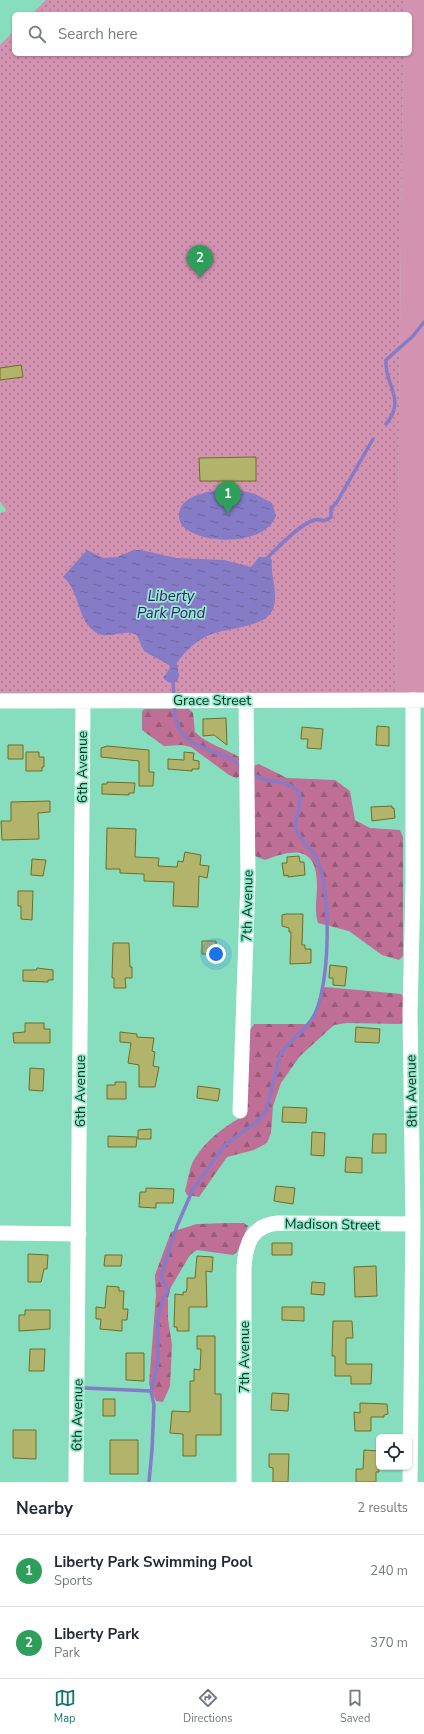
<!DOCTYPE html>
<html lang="en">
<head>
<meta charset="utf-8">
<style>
  :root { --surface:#fff; --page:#f6f6f7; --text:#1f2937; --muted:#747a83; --line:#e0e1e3; --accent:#0f766e }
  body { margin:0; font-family:"Nunito Sans",sans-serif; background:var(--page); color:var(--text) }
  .controls { position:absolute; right:12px; bottom:12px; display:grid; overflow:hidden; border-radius:6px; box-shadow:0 1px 3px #0004 }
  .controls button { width:36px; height:36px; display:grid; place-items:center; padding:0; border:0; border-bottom:1px solid var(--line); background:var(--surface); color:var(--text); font:20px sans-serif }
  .you { position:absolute; left:216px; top:954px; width:14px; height:14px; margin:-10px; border:3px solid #fff; border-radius:50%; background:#1a73e8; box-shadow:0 0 0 6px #1a73e833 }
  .badge { display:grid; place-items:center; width:26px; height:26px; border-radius:50%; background:var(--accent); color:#fff; font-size:13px; font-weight:700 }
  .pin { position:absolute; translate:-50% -33px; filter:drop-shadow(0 1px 2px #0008) }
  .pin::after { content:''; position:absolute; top:21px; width:14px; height:12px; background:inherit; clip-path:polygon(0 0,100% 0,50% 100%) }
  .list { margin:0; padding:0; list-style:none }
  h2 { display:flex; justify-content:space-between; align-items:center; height:52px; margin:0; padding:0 16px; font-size:17px }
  h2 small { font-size:13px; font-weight:400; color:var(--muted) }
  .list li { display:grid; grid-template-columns:26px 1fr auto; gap:12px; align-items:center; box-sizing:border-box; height:72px; padding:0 16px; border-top:1px solid var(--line) }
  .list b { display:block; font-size:15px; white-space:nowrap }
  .list p { margin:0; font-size:13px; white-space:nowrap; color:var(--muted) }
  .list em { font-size:13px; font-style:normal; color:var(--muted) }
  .icon { flex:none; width:22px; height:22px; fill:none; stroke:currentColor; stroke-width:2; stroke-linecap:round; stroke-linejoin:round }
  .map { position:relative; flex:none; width:424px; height:1482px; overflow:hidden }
  .search { position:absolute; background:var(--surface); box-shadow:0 1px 3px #0004; left:12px; right:12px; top:12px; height:44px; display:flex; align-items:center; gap:10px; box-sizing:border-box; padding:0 14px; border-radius:6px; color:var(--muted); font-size:15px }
  .sheet { height:196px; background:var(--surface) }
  nav { display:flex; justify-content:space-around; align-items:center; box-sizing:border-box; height:56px; border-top:1px solid var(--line); background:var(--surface); font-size:11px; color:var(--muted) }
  nav a { display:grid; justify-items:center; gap:2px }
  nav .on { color:var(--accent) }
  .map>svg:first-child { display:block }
  .grass { fill:#d292b0 }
  .forest { fill:url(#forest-firs) }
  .park { fill:url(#park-dots) }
  .water { fill:url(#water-ripples) }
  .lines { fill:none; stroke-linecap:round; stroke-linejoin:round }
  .stream { stroke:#867bc7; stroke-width:3.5 }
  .building { fill:#b2b46b; stroke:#6e6e24 }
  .minor { stroke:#fff; stroke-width:15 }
  .labels { text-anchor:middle; stroke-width:3.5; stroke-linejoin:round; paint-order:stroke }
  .street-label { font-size:14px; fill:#082f24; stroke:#94ebcc }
  .water-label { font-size:15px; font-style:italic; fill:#351973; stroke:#94ebcc }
</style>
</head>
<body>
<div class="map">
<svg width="424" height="1482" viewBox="0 0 424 1482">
  <defs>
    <pattern id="forest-firs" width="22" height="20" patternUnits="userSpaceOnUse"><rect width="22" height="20" fill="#bf6e96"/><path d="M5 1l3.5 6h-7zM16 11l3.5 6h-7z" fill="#995b7a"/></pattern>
    <pattern id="park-dots" width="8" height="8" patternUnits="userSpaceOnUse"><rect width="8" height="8" fill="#d292b0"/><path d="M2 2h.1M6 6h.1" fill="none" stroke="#a8788f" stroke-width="1.8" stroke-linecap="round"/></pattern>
    <pattern id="water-ripples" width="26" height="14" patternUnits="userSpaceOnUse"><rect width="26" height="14" fill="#867bc7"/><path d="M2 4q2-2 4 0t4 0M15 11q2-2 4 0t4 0" fill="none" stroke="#6c65a1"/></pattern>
  </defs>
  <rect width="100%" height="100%" fill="#87debf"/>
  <!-- grass -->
  <path class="grass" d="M403,0h21v694h-28l7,-640h7v-40h-7z"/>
  <!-- forest -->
  <path class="forest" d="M145,709h44l4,4 2,19c12,12 29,16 44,25v20l-3,1 -7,-3 -38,-28 -9,-2 -18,1 -22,-16v-19z
    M259,764l28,14 48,2 15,11 5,29 15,8 30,2 3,7v119l-4,4 -17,-5 -33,-24 -31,-8c-4,-12 -1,-25 -1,-37 0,-41 -23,-37 -52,-26l-10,-4 -1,-88 1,-3z
    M326,987l75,7 3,3 -1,26 -4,1 -52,-1 -13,2 -34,31 -19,27 -8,23 -2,27 -4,10 -13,7 -27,7 -28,40 -12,-2 -2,-4c3,-10 4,-24 10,-33 11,-17 28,-31 45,-40l10,-88 4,-6h52c9,-9 14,-23 16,-36z
    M228,1223h16l4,3 -11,26 -4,3 -36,-5 -7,5 -19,32 -3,11v21l4,26 -2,41 -7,16 -7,-1 -7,-17 7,-89 -1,-20 16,-43 26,-8z"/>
  <!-- park -->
  <path class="park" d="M46,0h357v14h-371z
    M14,31v23h389l-7,640 -396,-1v-180l7,-2 -7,-9v-457z"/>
  <!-- water -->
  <path class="water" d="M235,489l20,5 17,9 4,13c-11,29 -68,29 -90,13 -5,-4 -7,-8 -7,-14 0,-22 40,-26 56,-26z
    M87,550l16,8 14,-1 17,-7h7l35,8 48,2 27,7 8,-10h9l4,3c-2,17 7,32 1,49 -7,19 -46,18 -64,26 -13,6 -24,16 -32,28l2,13 -2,6h-9l-5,-4 7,-10 -1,-3 -25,-14 -7,-16c-13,-7 -30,6 -42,-3 -19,-14 -15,-42 -32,-55z"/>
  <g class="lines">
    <!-- stream -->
    <path class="stream" d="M386,424c21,-25 -2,-39 0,-64l27,-24 11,-14
      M268,557c11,-11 31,-32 46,-37 7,-2 9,4 17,-3v-8l6,-7 36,-63
      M173,682l1,16
      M174,704c2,41 24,40 55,54 5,2 9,6 13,9
      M85,1388l66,3
      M149,1482l3,-32 2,-45 -3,-14 7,-28v-45l5,-20 5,-7 -7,-15 16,-50 16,-37 32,-44 33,-24 8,-10 14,-56c8,-14 23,-22 32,-36 19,-28 20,-133 4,-162 -5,-10 -16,-18 -20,-27 -4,-13 13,-34 -3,-43 -11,-8 -27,-3 -42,-14"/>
  </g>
  <!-- building -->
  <path class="building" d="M21,365l2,12 -23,3v-12z
    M256,457v24h-56l-1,-23z
    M226,718l1,27 -13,-10 -11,1v-17z
    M377,726l12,1v19l-13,-1z
    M302,727l21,2 -2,20 -14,-1 1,-9h-7z
    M8,745h15v14h-15z
    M107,746l42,4v22h5l-1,14h-14v-25l-38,-4v-9z
    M26,752h13v5h5v10h-2v4h-16z
    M184,752l10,1 -1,7 6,1v8h-7v2l-24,-2v-10l16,1z
    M107,782l28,1 -1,10h-5v2l-27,-1v-10h5z
    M50,801v11l-12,1 1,26 -37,1 -1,-19h10v-19z
    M392,806v2h2l1,10 -23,3 -1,-14z
    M107,828l29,1 -1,28 24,1 -1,8 19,1 1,-6 5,1 2,-10 16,3 -1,10 9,1 -2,12 -8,-2 -1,31 -25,-1 1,-24 -30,-1v-7l-24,-1v-4h-14z
    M299,856l1,6h4l1,13 -17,2v-2l-4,1 -2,-13h5v-6z
    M32,859l14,1 -3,16 -12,-1z
    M18,891h15l-1,29 -11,-1v-13h-3z
    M286,914h17l-1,31h3v4h6v14l-21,1 1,-32h-2v-4l-7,-2v-11z
    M202,941h14v13h-14z
    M113,943h16l1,24h2v11h-7l1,10h-12v-10h-2z
    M330,965l17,2 -2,19 -12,-1v-7h-4z
    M37,968l16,2v10h-5v2l-25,-1v-11h13z
    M25,1023h19v6h6v14h-36l-1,-10 12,-1z
    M356,1027l24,2 -1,14 -24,-1z
    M120,1032l17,2v3l17,1 -2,13 3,1 -2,14 6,1 -4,20h-16v-22l-11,-2 3,-20 -11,-1z
    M30,1068l14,1 -1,22 -14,-1z
    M115,1082h11v17h-19v-14h8z
    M198,1086l22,3 -2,12 -21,-3z
    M283,1107l24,1 -1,15 -24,-1z
    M151,1129v10h-13v-9z
    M312,1132l13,1 -1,23 -13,-1z
    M373,1134h13v19h-14z
    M108,1136l29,1 -1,10h-28z
    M346,1157l16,1v15l-17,-1z
    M276,1186l19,2 -2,16 -19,-3z
    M146,1188l28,1 -1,14h-17v5l-17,-1 1,-15h6z
    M272,1243h20v12h-20z
    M28,1254l20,1 -1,14h-3l-3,13h-13z
    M105,1255h17l-1,11h-17z
    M197,1256l16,1 -1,15 -6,-1 1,36h-18v24h-12v-4h-3l1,-33 8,1v-3h3l1,-4v-10h8z
    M376,1266l1,30 -22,1 -1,-30z
    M312,1282l13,1 -1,12 -13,-1z
    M107,1286l12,1v4h5l-1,18h5l-1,11h-5v11l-22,-2 1,-10h-5v-12l9,1z
    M282,1307h22v14l-22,-1z
    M25,1310h25v19l-31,2v-16h6z
    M333,1321h19l1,17h-7v26h26l-1,20h-20v-8h-16v-20h-3z
    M197,1336h18v58h6v41h-25v21h-13v-22l-13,-1 2,-22 18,1v-31h4v-12l6,1 1,-21h-4z
    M30,1349h15l-1,22h-15z
    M126,1353h18v28l-18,-1z
    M272,1393l17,1 -1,17 -17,-1z
    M103,1399h12v17h-12z
    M360,1403l27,1 1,10 -4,1v2h-13v14h-16l-1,-19 6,1z
    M13,1430h23v29l-23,-1z
    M110,1440h28v34h-28z
    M364,1450l15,1v21h-3v10h-20v-13h7z
    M269,1454h20l-1,28h-15v-14l-4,-1z"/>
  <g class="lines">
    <!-- minor -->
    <path class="minor" d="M0,701l424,-1
      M240,1111l8,-232 -2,-179
      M0,1233l79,1
      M76,1482l7,-781
      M244,1482v-215c2,-24 7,-41 34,-44l135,1
      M410,1482l3,-258 -3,-210 3,-129v-185"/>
  </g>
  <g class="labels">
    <!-- street labels -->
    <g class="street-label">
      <text x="212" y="705">Grace Street</text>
      <text transform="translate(82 767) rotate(-90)" y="5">6th Avenue</text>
      <text transform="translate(247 906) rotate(-89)" y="5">7th Avenue</text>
      <text transform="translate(80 1091) rotate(-90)" y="5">6th Avenue</text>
      <text transform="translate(411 1091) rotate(-91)" y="5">8th Avenue</text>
      <text transform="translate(332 1224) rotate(1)" y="5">Madison Street</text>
      <text transform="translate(244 1357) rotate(-90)" y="5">7th Avenue</text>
      <text transform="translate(77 1415) rotate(-89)" y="5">6th Avenue</text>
    </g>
    <!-- water labels -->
    <g class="water-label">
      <text x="171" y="601">Liberty<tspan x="171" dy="17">Park Pond</tspan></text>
    </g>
  </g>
</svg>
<div class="controls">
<button><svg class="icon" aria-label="locate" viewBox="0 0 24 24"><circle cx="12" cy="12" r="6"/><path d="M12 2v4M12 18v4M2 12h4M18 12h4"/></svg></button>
</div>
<div class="you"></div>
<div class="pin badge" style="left:228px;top:514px;background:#2e9e5b">1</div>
<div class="pin badge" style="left:200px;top:278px;background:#2e9e5b">2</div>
<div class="search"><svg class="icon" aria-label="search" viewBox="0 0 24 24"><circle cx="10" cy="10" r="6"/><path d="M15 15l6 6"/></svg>Search here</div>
</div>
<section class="sheet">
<h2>Nearby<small>2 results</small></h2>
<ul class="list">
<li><span class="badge" style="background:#2e9e5b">1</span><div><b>Liberty Park Swimming Pool</b><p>Sports</p></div><em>240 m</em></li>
<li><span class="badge" style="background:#2e9e5b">2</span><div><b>Liberty Park</b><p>Park</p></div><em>370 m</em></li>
</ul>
</section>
<nav>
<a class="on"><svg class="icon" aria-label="map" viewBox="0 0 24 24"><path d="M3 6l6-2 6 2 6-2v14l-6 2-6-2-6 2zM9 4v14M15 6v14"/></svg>Map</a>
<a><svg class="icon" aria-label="directions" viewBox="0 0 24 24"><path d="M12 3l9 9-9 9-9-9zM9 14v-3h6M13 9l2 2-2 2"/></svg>Directions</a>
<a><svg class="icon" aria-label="saved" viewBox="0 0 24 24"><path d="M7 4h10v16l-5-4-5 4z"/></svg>Saved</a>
</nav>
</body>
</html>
